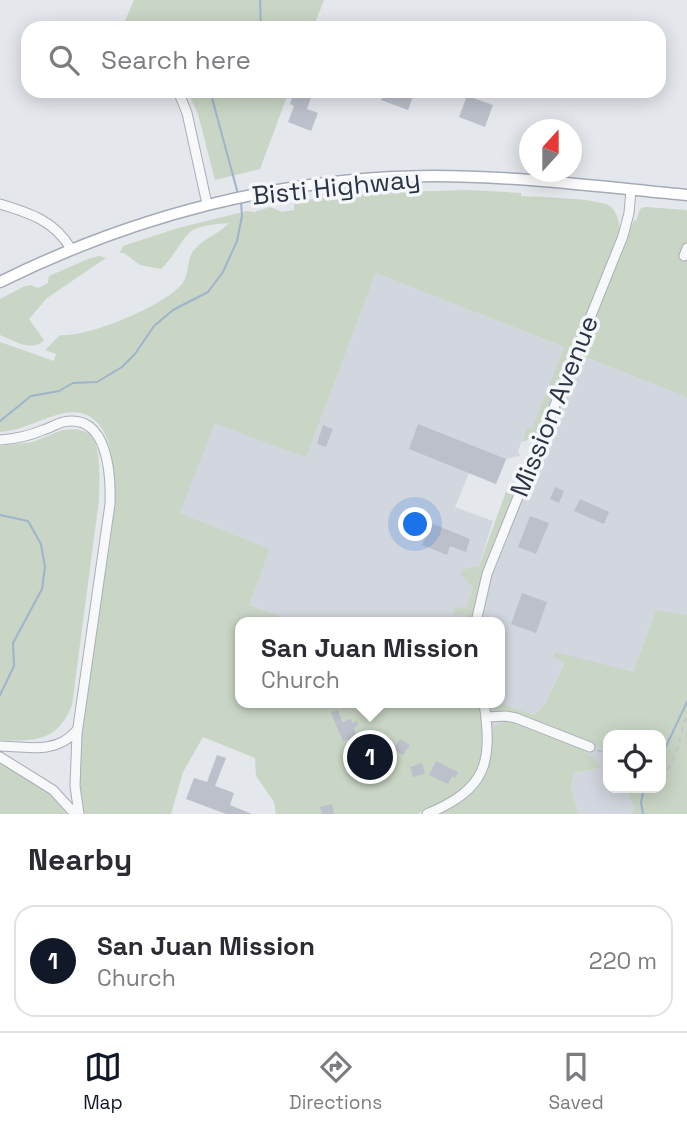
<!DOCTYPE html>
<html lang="en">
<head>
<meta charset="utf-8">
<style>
  :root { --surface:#fff; --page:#f7f7f7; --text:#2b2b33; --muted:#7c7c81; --line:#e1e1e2; --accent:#111827 }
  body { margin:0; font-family:"Space Grotesk",sans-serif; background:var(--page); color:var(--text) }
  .controls { position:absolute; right:21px; bottom:21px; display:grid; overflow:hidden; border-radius:14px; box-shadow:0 4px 18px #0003 }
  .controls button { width:63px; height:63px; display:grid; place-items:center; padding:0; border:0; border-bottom:2px solid var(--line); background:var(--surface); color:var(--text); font:35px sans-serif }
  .compass { position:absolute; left:519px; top:119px; width:63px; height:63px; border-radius:50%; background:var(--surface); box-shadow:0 4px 18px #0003; rotate:21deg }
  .you { position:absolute; left:416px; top:525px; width:24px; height:24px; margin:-18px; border:5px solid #fff; border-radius:50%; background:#1a73e8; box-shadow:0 0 0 10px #1a73e833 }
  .badge { display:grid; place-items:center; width:46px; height:46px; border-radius:50%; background:var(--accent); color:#fff; font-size:23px; font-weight:700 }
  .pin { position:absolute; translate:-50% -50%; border:4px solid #fff; box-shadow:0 2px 7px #0006 }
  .popup { position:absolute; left:235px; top:617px; width:270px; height:91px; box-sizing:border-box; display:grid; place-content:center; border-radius:14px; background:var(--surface); filter:drop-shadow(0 2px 5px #0005); font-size:23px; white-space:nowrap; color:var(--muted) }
  .popup b { font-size:26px; color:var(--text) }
  .popup::after { content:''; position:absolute; left:50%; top:100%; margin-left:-14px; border:14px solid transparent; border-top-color:var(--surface) }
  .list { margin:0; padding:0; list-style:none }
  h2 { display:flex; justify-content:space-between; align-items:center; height:91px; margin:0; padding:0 28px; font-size:30px }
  h2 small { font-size:23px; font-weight:400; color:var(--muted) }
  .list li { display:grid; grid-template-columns:46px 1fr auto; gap:21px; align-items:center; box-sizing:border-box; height:112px; margin:0 14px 14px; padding:0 14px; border:2px solid var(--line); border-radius:21px }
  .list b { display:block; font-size:26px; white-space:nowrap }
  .list p { margin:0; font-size:23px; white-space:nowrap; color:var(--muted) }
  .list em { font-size:23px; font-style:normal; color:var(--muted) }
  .icon { flex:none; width:38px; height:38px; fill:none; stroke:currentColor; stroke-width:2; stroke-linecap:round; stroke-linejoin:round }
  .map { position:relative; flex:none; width:687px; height:814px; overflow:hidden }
  .search { position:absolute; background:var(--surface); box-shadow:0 4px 18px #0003; left:21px; right:21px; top:21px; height:77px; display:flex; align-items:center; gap:18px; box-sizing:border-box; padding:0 24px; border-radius:21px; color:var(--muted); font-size:26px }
  .sheet { height:217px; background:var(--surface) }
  nav { display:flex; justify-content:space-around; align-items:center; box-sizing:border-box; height:98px; border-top:2px solid var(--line); background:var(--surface); font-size:19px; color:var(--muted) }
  nav a { display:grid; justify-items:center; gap:4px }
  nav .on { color:var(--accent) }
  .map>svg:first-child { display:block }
  .built { fill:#d2d6de }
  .green { fill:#c9d6c5 }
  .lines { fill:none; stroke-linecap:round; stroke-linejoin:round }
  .stream { stroke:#9fb4cc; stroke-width:2 }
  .building { fill:#bbc0ca }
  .minor-casing { stroke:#a9aeb7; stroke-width:11 }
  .major-casing { stroke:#a3abb8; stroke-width:13 }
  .path { stroke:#c2c5cb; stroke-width:2; stroke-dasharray:5 5; stroke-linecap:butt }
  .minor { stroke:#f7f8fa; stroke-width:9 }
  .major { stroke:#fff; stroke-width:10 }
  .labels { text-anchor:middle; stroke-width:7; stroke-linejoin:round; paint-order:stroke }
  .street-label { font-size:26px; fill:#2b3445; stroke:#f4f6f9 }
</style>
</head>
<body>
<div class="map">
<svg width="687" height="814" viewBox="0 0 687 814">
  <rect width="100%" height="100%" fill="#e4e7ec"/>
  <!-- built -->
  <path class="built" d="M376,273l188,74 -32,81 -5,-1 -9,24 2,5 -14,3 -10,25 -27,-11 -14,34 38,14 -14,45 -16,3 10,18 -6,20 -14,7h13v8h-169l-48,-17 21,-56 -90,-36 35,-91 91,36z
    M580,355l107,42v218l-31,-5 -23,62 -69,-10 -19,42 -10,11 -35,-12v-81h-20l10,-43 7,-19z
    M489,709l26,4 86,35 7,8v32h17l9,19 -3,7h-53l-7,-29 3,-12 27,-5 -94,-47 -16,7z"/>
  <!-- green -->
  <path class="green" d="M134,0h190l-11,28h-191z
    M187,91h102l-29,78 -45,11 -17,-66z
    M469,190l52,3v3c18,1 76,2 89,10 9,7 10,21 9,30l-82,201 -15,5 5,-15 5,1 32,-81 -188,-74 -70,185 -91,-35 -35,90 90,36 -21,56 48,17h-57v81h240l4,38 -3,17 -7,20 -22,20 -35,16h-141l-2,-12 -18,-26 -1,-18 -52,-21 -20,35 -12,42h-89c-7,-65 7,-147 18,-212 8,-46 19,-96 12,-143 -2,-17 -9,-36 -25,-44 -26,-11 -57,16 -87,17v-90l54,19 2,-7 -11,-4 15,-15c27,3 104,-29 122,-51 8,-10 4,-26 13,-35 9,-11 24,-15 34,-26 -10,1 -31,2 -39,9 -11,11 -16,25 -29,37l-21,-4 -16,-12h-4l3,-7 55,-18 69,-17 7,1 16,-5 12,5 12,-2v-6l3,-3 65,-8z
    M645,207l42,3v187l-107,-42 54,-135 2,1 4,-12z
    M99,256l7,2 -59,40 -18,21 15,21c-11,13 -32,0 -44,-5v-36l25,-13 6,-1 7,3 10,-5 1,-7 39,-17z
    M77,429c5,2 12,3 15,8 10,13 7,47 7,63l-27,205c-14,36 -37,37 -72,35v-294l33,-4 29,-12z
    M508,486l4,1 3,5 -34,88 -9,42h-6v-8l-13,1 1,-7 13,-1 6,-20 -12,-12 2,-6 16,-3z
    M656,610l31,5v199h-56l3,-7 -9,-19h36v-53h-53v21l-7,-8 -86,-34 -26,-5 -1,-6h12l35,12 10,-11 19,-41 -11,-7 2,-4 78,20z
    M506,721c26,10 83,22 95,47l-27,5 -3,12 7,29h-139c37,-19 56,-41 52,-86z
    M0,763l50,29 17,22h-67z"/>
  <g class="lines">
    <!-- stream -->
    <path class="stream" d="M260,0l1,28
      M225,91l-13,7 26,96
      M232,91l16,5 11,-5
      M0,421l31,-25 28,-5 14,-8 24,-1 25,-15 13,-13 19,-28 19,-16 35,-18 15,-20 14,-31 5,-25 -1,-14
      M0,515l28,6 13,23 4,23 -3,22 -29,54 1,23 -14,29
      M661,757l26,-55
      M643,814l-2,-12 3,-14"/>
  </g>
  <!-- building -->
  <path class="building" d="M295,91h18l-6,18 11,4 -7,18 -23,-9 6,-16 -4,-2z
    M385,91h30l-7,19 -27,-10z
    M467,96l26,9 -8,22 -26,-10z
    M418,424l88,35 -10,25 -87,-35z
    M323,425l10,4 -7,18 -9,-3z
    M555,487l9,4 -5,12 -9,-4z
    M580,499l29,13 -5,12 -30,-13z
    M530,516l19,7 -13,31 -18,-7z
    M431,523l39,16 -4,13 -16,-6 -3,9 -25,-10z
    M522,593l25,9 -11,31 -25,-9z
    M338,710l4,12 9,-3 1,4 5,-2 1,5 -4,2 4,13 -6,2 -4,-4 -5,2 -12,-28z
    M400,739l10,6 -7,10 -10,-6z
    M370,753l4,18 -14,3 -4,-17z
    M217,755l9,3 -11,28 19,7 -4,12 22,9h-26l-40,-15 8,-21 13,4z
    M436,761l22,11 -3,6 -3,-2 -4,8 -19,-9z
    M422,763l3,11 -12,3 -3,-10z
    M332,804l2,10h-12l-2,-7z"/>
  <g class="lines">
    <defs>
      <path id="minor" d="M178,91l9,22 20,91
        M0,204c30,9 55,17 71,45
        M684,256l3,-8
        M0,440c15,-1 29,-4 43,-10 7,-2 13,-6 20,-8 45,-10 48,53 47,82l-33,230 -2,52 4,28
        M476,622l11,-48 136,-338 6,-23 2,-23
        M486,717l20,-1 10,2 74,29
        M0,746c27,1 57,8 76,-15
        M0,757l53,33 22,24
        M427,814c59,-25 66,-50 57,-111"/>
      <path id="major" d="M0,282c135,-67 282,-105 433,-106 85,0 170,11 254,19"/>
    </defs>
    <!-- minor casing -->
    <use href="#minor" class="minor-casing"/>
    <!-- major casing -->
    <use href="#major" class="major-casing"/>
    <!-- path -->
    <path class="path" d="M597,750l11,4
      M661,777c17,-15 19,-43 26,-64"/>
    <!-- minor -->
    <use href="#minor" class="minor"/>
    <!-- major -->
    <use href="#major" class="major"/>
  </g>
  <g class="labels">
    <!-- street labels -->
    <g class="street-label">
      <text transform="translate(336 187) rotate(-6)" y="9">Bisti Highway</text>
      <text transform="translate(554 406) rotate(-68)" y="9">Mission Avenue</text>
    </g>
  </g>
</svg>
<div class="controls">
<button><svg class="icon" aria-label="locate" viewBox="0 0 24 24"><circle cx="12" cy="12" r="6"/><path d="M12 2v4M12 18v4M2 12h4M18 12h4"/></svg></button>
</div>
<svg class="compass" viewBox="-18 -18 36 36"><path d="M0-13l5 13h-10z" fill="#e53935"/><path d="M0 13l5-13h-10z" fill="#7c7c81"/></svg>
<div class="you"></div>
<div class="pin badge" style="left:370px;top:757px">1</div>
<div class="popup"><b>San Juan Mission</b>Church</div>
<div class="search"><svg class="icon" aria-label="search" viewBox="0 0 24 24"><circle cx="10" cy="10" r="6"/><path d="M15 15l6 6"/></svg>Search here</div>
</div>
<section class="sheet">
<h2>Nearby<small></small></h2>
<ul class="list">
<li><span class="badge">1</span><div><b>San Juan Mission</b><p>Church</p></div><em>220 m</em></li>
</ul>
</section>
<nav>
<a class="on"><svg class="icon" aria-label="map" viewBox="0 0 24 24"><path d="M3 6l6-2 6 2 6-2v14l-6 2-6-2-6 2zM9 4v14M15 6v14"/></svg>Map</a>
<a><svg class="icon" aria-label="directions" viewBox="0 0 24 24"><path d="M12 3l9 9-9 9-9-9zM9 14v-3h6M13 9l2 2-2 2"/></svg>Directions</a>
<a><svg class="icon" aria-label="saved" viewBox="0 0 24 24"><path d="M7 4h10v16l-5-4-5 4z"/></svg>Saved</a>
</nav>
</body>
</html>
